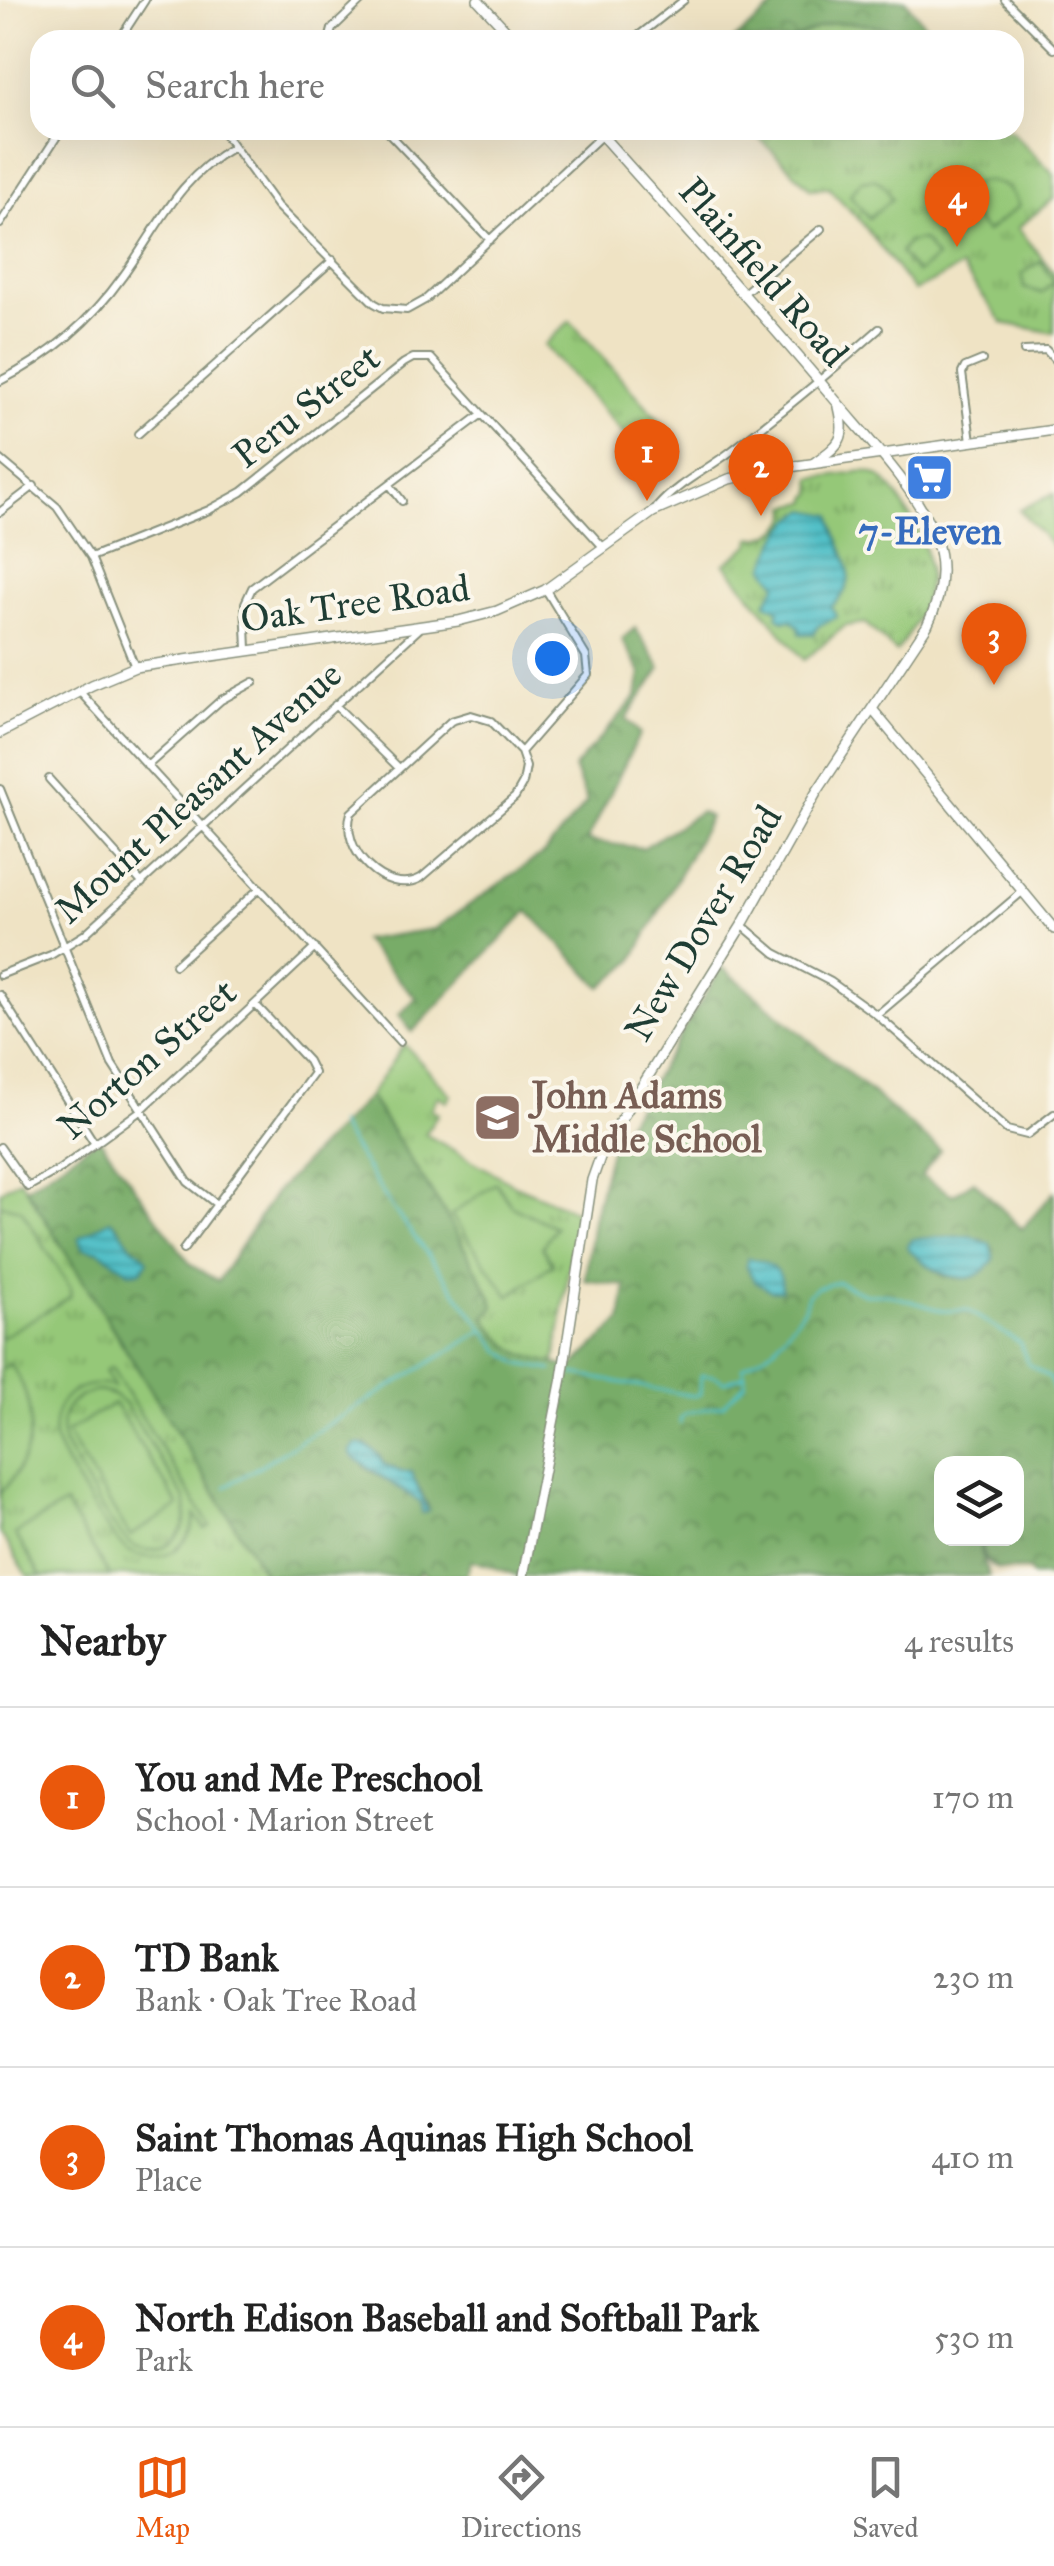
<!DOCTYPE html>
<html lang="en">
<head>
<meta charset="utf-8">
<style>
  :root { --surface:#fff; --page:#f2f2f2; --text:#222; --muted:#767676; --line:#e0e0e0; --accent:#ea580c }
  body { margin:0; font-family:"IM FELL Great Primer",serif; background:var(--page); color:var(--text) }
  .controls { position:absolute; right:30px; bottom:30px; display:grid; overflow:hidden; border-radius:20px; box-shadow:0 10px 40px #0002 }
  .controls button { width:90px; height:90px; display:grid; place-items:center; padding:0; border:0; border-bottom:2px solid var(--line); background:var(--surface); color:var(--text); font:50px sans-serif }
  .you { position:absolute; left:552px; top:658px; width:35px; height:35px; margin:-25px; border:8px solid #fff; border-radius:50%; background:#1a73e8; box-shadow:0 0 0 15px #1a73e833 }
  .badge { display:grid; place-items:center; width:65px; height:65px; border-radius:50%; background:var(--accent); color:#fff; font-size:32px; font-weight:700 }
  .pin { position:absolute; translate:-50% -82px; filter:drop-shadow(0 2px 5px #0008) }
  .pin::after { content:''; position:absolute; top:52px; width:35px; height:30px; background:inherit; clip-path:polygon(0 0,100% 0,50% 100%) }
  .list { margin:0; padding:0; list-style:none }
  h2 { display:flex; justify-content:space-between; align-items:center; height:130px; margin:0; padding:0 40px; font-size:42px }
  h2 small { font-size:32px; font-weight:400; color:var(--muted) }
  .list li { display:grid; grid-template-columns:65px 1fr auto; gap:30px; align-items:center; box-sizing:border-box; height:180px; padding:0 40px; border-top:2px solid var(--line) }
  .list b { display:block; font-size:38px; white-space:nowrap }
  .list p { margin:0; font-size:32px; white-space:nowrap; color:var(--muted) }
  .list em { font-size:32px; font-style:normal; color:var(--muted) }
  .icon { flex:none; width:55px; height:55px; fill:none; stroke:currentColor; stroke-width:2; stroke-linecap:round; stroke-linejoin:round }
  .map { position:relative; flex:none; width:1054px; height:1576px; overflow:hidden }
  .search { position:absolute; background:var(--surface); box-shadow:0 10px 40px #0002; left:30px; right:30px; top:30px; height:110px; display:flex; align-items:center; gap:25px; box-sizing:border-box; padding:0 35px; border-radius:30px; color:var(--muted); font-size:38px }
  .sheet { height:850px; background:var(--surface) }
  nav { display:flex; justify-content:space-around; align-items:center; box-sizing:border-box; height:140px; border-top:2px solid var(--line); background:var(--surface); font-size:28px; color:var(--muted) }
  nav a { display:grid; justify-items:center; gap:5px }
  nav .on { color:var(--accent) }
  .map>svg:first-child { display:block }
  .grass { fill:url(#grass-tufts); stroke:#5a8256; stroke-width:2.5 }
  .forest { fill:url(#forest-crowns); stroke:#4c744e; stroke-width:2.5; fill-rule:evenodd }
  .pitch { fill:#95c878; stroke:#5a8256; stroke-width:2.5; fill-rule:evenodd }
  .water { fill:url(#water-rules); stroke:#387e7e; stroke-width:2.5 }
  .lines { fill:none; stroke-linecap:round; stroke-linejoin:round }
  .stream { stroke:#52c0c7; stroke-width:2.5 }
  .minor-casing { stroke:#87907c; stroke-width:10 }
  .tertiary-casing { stroke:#87907c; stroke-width:12 }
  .secondary-casing { stroke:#87907c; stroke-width:12 }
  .minor { stroke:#fff; stroke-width:6 }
  .tertiary { stroke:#fff; stroke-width:9 }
  .secondary { stroke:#fff; stroke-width:9 }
  .labels { text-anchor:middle; stroke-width:8; stroke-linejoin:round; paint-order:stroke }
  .street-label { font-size:38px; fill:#1f3d34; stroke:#fbf7ec }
  .shop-label { font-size:38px; font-weight:bold; fill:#366cbe; stroke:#fbf7ec }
  .education-label { font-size:38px; font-weight:bold; fill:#785e54; stroke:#fbf7ec; text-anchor:start }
</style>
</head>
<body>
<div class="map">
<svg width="1054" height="1576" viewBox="0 0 1054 1576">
  <defs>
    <pattern id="grass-tufts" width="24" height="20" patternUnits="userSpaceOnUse" patternTransform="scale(2.5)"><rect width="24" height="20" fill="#95c878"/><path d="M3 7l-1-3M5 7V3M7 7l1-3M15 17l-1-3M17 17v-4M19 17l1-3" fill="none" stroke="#79a463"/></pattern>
    <pattern id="forest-crowns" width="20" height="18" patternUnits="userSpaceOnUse" patternTransform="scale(2.5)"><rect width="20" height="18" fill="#78ac68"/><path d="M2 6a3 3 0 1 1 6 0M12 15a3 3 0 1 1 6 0" fill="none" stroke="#628d56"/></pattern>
    <pattern id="water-rules" width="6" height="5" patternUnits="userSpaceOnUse" patternTransform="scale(2.5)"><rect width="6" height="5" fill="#52c0c7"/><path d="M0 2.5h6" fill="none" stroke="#439da2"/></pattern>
  </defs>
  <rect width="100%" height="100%" fill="#fbf7ec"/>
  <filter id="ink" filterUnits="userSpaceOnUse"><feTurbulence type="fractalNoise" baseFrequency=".01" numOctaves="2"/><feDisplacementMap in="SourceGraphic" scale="20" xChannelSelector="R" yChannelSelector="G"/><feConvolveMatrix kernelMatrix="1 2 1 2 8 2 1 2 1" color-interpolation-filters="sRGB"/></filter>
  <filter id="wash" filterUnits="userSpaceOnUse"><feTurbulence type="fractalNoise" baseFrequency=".0048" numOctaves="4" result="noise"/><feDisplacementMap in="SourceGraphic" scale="40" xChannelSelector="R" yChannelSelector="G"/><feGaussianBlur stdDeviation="2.25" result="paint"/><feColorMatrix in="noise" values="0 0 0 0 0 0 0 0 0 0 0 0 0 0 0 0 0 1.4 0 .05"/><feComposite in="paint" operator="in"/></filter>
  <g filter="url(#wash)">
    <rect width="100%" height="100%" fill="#efe3c4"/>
    <!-- grass -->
    <path class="grass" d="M834,23c26,1 66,-1 86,17h-128l11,-7z
      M751,130h259l44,44v24l-36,30 36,45v60l-51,-10 -42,-56 -47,24 -52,-68 -34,-36 -17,2z
      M570,321l106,118 -26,24 -106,-118z
      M865,471c21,4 28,19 39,36 37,54 31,94 -8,145l-31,-29 -20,3 -41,34 -79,-96 26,-20v-6c18,0 32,-6 38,-24l-1,-8 20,-4 1,-6 4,-2 -1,-16z
      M1054,494v54l-35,-38z
      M404,1044l47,51 -4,6 -9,-5 -7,13 7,5 -13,20 90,51 62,27 -22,151c-36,-5 -50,-15 -70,-46l7,-19 -49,-88 -74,-114z
      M20,1179l243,392 -2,5h-233l-28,-43v-342z"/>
    <!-- forest -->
    <path class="forest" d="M782,0h123l24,30c-31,5 -62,-10 -94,-7 -17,2 -30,13 -45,17 -16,4 -39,0 -56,0z
      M635,628l26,40 -35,51 14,14 -53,108 56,7 57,-36 10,5 -78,145 -31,25 -73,-76 -116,121 -13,-17 17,-17 -54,-58 72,-11 110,-76 43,-51 -13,-34 63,-72 4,-23 -19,-34z
      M722,967l218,183 -19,26 32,19 21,-14 48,48 32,-37v384h-22l-4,-6c-28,-1 -43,6 -47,-31h35v-75h-74v75h35l12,37h-470l-48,-16 -5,16h-40l-6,-7 -3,7h-156l2,-5 -237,-383 73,-50 92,127 27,16 57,-88 94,-97 74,114 49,88 2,9 -9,10c27,43 43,38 86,51l50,-47 5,-35 -41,-6 8,-61 17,-69zM940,1237h30l13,3 -23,39 -17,-3 -34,-26zM366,1444l14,12 3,7 18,9h10l17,34 -64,-40z"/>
    <!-- pitch -->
    <path class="pitch" d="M874,179l10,6 8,14 -23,19 -19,-23 11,-14z
      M981,181c19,0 31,7 38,25l-33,26 -28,-32 9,-12z
      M923,240l13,18 -19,15 -17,-20 8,-11z
      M1041,261l13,21 -12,11 -18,-5 -2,-14z
      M496,1183l16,23 43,21 -13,20 11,17 -44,32 -58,-81z
      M3,1205l18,4 50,80 -1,8 -70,41v-131z
      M10,1364c30,41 26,93 -10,129v-123z
      M111,1367l99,159 -5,3 -10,-14c-2,16 -10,30 -25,38 -14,7 -31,5 -44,-4 -17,-11 -65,-91 -72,-111 -4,-37 24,-61 60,-51l-9,-16zM99,1391l14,4 13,10 58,92c13,37 -30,73 -60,41 -22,-23 -43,-65 -60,-94 -9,-27 6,-50 35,-53z
      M114,1403l65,103 -49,30 -64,-103z
      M65,1504l45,72h-69l-26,-42z"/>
    <!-- water -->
    <path class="water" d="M806,510l26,5c4,38 37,60 -1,92l6,10 -19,9 -4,8h-14l-1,-7 -8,-7 -8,1 -6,-5 2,-6 -13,-7 11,-19 -12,-16c9,-24 17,-44 41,-58z
      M110,1220c12,7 12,16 21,25 7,7 12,7 17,16l-7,10 -12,1 -30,-21 -16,-3 -4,-10z
      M970,1236l20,8 4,15c-23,37 -61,13 -85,-9l-1,-5 5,-6z
      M748,1258c17,3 38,12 33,32l-10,1 -17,-11 -8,-14z
      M356,1444c12,0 23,8 27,20l18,8h10l17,39 -6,2 -1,-10 -68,-46 -3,-5z"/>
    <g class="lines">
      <!-- stream -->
      <path class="stream" d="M338,1124l53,82 109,144 20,14 32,6
        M573,1374l121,22 6,-2 1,-19 14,1 9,6 21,-7 -2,-8 31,-19 30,-40 4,-13 8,-7 22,-6 27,12h22l56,17 24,-1 53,33 8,21 23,15 3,13
        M680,1423l1,-6 5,-4 37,-8 22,-22v-6
        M225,1487l259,-157"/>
    </g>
  </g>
  <g filter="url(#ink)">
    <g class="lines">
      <defs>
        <path id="minor" d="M1005,0l49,49
          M119,40l26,-40
          M329,40l3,-11 30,-29
          M633,40l51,-40
          M222,130l55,76 97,97 9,5 24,2 18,-10 177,-165
          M386,130l104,110
          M0,224l61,-94
          M745,292l76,-63
          M1024,351l22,-1 8,9
          M0,381c50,-25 91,-60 123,-105 37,-51 54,-97 110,-129
          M138,434l195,-174
          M971,441l-9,-68 3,-6 17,-7
          M0,459l57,48 34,50 44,110
          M390,485l12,16
          M657,507c21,-24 48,-36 73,-55 52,-40 101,-80 149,-123
          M0,512l34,-26
          M91,557l118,-47 33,-18 162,-129 9,-5h18l173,190
          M247,649l-2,-46 7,-15 230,-174
          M79,691l321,351
          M335,705l63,62
          M471,715l20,6 30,31 5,15 -3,16 -8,14 -94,81c-36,19 -82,-29 -70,-65l100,-92z
          M521,752l67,-77 -2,-19 -40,-66
          M147,766l74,-66 33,-18
          M49,779l93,104
          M0,789l112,275 76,118 27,21
          M742,925l33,28 56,29 46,33 130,115 20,5 27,-21
          M175,965l85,-77
          M0,975l51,-20 34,-21 334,-305
          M0,995l95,149
          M877,1015l145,-123
          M0,1147l28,40 32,-18 80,-58 175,-163
          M183,1250l131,-177 -6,-12 -53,-57"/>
        <path id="tertiary" d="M478,0l37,40
          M814,463c26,-19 33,-23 25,-56
          M872,709l182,220
          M523,1576l39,-198 30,-198 11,-31 139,-224 74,-132 111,-167c14,-28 19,-59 8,-89 -17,-46 -68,-99 -99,-136 -78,-93 -159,-181 -239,-271"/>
        <path id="secondary" d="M0,733l92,-48 43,-18 323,-46 39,-10 48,-21 108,-78 76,-33 53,-11 272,-38"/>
      </defs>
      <!-- minor casing -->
      <use href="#minor" class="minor-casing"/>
      <!-- tertiary casing -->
      <use href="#tertiary" class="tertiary-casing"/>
      <!-- secondary casing -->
      <use href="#secondary" class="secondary-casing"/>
      <!-- minor -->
      <use href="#minor" class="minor"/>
      <!-- tertiary -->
      <use href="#tertiary" class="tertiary"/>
      <!-- secondary -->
      <use href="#secondary" class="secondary"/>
    </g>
  </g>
  <!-- icons -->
  <defs>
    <symbol id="supermarket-square" viewBox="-11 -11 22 22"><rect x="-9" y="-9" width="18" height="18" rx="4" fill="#3f7fe0" stroke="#fbf7ec"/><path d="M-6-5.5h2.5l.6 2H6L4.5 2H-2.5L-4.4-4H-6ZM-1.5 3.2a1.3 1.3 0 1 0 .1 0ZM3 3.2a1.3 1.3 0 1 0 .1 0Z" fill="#fff"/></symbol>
    <symbol id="school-square" viewBox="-11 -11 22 22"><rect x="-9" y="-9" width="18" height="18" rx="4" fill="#8d6e63" stroke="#fbf7ec"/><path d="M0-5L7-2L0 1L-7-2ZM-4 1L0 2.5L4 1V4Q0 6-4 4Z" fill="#fff"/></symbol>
  </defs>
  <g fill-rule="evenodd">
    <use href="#supermarket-square" x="902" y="450" width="55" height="55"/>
    <use href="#school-square" x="470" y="1090" width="55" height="55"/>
  </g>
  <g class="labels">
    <!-- street labels -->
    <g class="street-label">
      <text transform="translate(764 272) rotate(49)" y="13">Plainfield Road</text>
      <text transform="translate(306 406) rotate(-38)" y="13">Peru Street</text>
      <text transform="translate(355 603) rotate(-8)" y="13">Oak Tree Road</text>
      <text transform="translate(198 792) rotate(-42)" y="13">Mount Pleasant Avenue</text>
      <text transform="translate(703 923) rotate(-59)" y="13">New Dover Road</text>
      <text transform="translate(147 1059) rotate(-41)" y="13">Norton Street</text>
    </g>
    <!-- shop labels -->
    <g class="shop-label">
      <text x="930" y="544">7-Eleven</text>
    </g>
    <!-- education labels -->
    <g class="education-label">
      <text x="532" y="1108">John Adams<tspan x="532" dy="44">Middle School</tspan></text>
    </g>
  </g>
</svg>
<div class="controls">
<button><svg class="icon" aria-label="layers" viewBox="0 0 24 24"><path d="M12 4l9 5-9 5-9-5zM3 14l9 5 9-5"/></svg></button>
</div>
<div class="you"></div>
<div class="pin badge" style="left:647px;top:501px">1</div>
<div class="pin badge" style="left:761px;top:516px">2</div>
<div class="pin badge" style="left:994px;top:685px">3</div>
<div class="pin badge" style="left:957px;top:247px">4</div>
<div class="search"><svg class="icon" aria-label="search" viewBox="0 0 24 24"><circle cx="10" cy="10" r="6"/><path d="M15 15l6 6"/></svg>Search here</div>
</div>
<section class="sheet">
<h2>Nearby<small>4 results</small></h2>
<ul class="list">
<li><span class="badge">1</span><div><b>You and Me Preschool</b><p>School · Marion Street</p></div><em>170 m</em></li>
<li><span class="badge">2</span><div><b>TD Bank</b><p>Bank · Oak Tree Road</p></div><em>230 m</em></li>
<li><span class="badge">3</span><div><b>Saint Thomas Aquinas High School</b><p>Place</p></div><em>410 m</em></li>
<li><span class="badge">4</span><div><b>North Edison Baseball and Softball Park</b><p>Park</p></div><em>530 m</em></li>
</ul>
</section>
<nav>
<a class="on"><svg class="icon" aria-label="map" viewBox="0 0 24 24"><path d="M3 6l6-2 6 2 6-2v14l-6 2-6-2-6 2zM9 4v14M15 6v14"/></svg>Map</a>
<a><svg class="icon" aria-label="directions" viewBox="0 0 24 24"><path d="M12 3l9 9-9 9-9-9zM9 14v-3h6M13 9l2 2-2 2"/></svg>Directions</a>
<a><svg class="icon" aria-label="saved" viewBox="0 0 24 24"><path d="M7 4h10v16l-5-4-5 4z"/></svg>Saved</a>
</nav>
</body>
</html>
